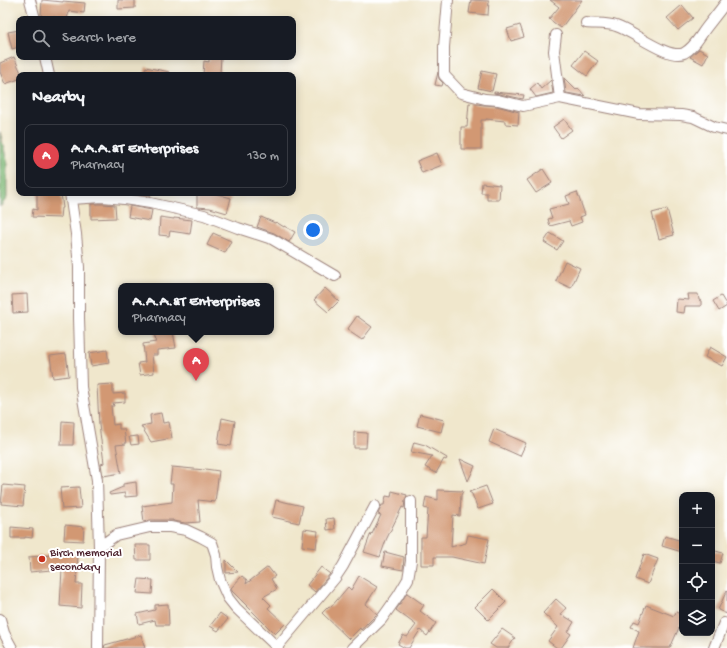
<!DOCTYPE html>
<html lang="en">
<head>
<meta charset="utf-8">
<style>
  :root { --surface:#171b24; --page:#20242c; --text:#f1f3f6; --muted:#9ea1a6; --line:#363941; --accent:#c8321e }
  body { margin:0; font-family:"Gochi Hand",sans-serif; background:var(--page); color:var(--text) }
  .controls { position:absolute; right:12px; bottom:12px; display:grid; overflow:hidden; border-radius:8px; box-shadow:0 2px 10px #0003 }
  .controls button { width:36px; height:36px; display:grid; place-items:center; padding:0; border:0; border-bottom:1px solid var(--line); background:var(--surface); color:var(--text); font:20px sans-serif }
  .you { position:absolute; left:313px; top:230px; width:14px; height:14px; margin:-10px; border:3px solid #fff; border-radius:50%; background:#1a73e8; box-shadow:0 0 0 6px #1a73e833 }
  .badge { display:grid; place-items:center; width:26px; height:26px; border-radius:50%; background:var(--accent); color:#fff; font-size:13px; font-weight:700 }
  .pin { position:absolute; translate:-50% -33px; filter:drop-shadow(0 1px 2px #0008) }
  .pin::after { content:''; position:absolute; top:21px; width:14px; height:12px; background:inherit; clip-path:polygon(0 0,100% 0,50% 100%) }
  .popup { position:absolute; left:118px; top:283px; width:156px; height:52px; box-sizing:border-box; display:grid; place-content:center; border-radius:8px; background:var(--surface); filter:drop-shadow(0 1px 3px #0005); font-size:13px; white-space:nowrap; color:var(--muted) }
  .popup b { font-size:15px; color:var(--text) }
  .popup::after { content:''; position:absolute; left:50%; top:100%; margin-left:-8px; border:8px solid transparent; border-top-color:var(--surface) }
  .list { margin:0; padding:0; list-style:none }
  h2 { display:flex; justify-content:space-between; align-items:center; height:52px; margin:0; padding:0 16px; font-size:17px }
  h2 small { font-size:13px; font-weight:400; color:var(--muted) }
  .list li { display:grid; grid-template-columns:26px 1fr auto; gap:12px; align-items:center; box-sizing:border-box; height:64px; margin:0 8px 8px; padding:0 8px; border:1px solid var(--line); border-radius:8px }
  .list b { display:block; font-size:15px; white-space:nowrap }
  .list p { margin:0; font-size:13px; white-space:nowrap; color:var(--muted) }
  .list em { font-size:13px; font-style:normal; color:var(--muted) }
  .icon { flex:none; width:22px; height:22px; fill:none; stroke:currentColor; stroke-width:2; stroke-linecap:round; stroke-linejoin:round }
  .map { position:relative; flex:none; width:727px; height:648px; overflow:hidden }
  .search { position:absolute; background:var(--surface); box-shadow:0 2px 10px #0003; left:16px; top:16px; width:280px; height:44px; display:flex; align-items:center; gap:10px; box-sizing:border-box; padding:0 14px; border-radius:8px; color:var(--muted); font-size:15px }
  .panel { position:absolute; background:var(--surface); box-shadow:0 2px 10px #0003; left:16px; top:72px; width:280px; height:124px; border-radius:8px }
  .map>svg:first-child { display:block }
  .forest { fill:#7eb876; stroke:#646c50 }
  .building { fill:#d29873 }
  .lines { fill:none; stroke-linecap:round; stroke-linejoin:round }
  .street-casing { stroke:#9d837c; stroke-width:12 }
  .street { stroke:#fff; stroke-width:10 }
  .poi-dot { fill:#c8321e; stroke:#fff; stroke-width:1.5 }
  .labels { text-anchor:middle; stroke-width:4; stroke-linejoin:round; paint-order:stroke }
  .poi-label { font-size:12px; fill:#4a1f2b; stroke:#fff; text-anchor:start }
</style>
</head>
<body>
<div class="map">
<svg width="727" height="648" viewBox="0 0 727 648">
  <rect width="100%" height="100%" fill="#fff"/>
  <filter id="ink" filterUnits="userSpaceOnUse"><feTurbulence type="fractalNoise" baseFrequency=".025" numOctaves="2"/><feDisplacementMap in="SourceGraphic" scale="8" xChannelSelector="R" yChannelSelector="G"/><feConvolveMatrix kernelMatrix="1 2 1 2 8 2 1 2 1" color-interpolation-filters="sRGB"/></filter>
  <filter id="wash" filterUnits="userSpaceOnUse"><feTurbulence type="fractalNoise" baseFrequency=".012" numOctaves="4" result="noise"/><feDisplacementMap in="SourceGraphic" scale="16" xChannelSelector="R" yChannelSelector="G"/><feGaussianBlur stdDeviation="0.9" result="paint"/><feColorMatrix in="noise" values="0 0 0 0 0 0 0 0 0 0 0 0 0 0 0 0 0 1.4 0 .05"/><feComposite in="paint" operator="in"/></filter>
  <g filter="url(#wash)">
    <rect width="100%" height="100%" fill="#f0e7cc"/>
    <!-- forest -->
    <path class="forest" d="M0,132l7,29v37l-7,9z"/>
    <g id="blocks">
      <!-- building -->
      <path class="building" d="M42,0l21,2v-1l22,2 -1,10 -15,-2 -2,8h-13l1,-2 -14,-1z
        M118,0h17v8l-17,1z
        M471,0l18,1 -1,14 -19,-2z
        M550,0h32l-21,28 -12,-9 10,-12z
        M682,5l11,13 -15,12 -11,-12z
        M520,25l4,12 -13,4 -4,-12z
        M19,30v17l-7,2 -4,-17z
        M699,49l9,5 -5,10 -13,-7z
        M584,51l14,10 -11,15 -14,-11z
        M14,57l8,18h-3v4l-14,5 -5,-12v-9z
        M209,57h12l-1,16h-4v2h-13l1,-14 5,1z
        M146,67l23,5 -1,3h-24z
        M482,71l14,3 -4,17 -14,-3z
        M438,72l1,7 4,4 -1,3 -7,-1z
        M564,78l12,12 2,-2 7,8 -19,-3z
        M551,80l2,13 -17,4 -6,-8 7,-6 4,6z
        M494,92l30,3 -1,4 -29,-6z
        M469,103l15,2 13,1 22,6 -1,13 -13,-1v-3l-19,-2v1h-5v29h-20v-22h6z
        M564,119l8,11 -11,8 -8,-11z
        M437,153l5,12 -20,8 -5,-12z
        M543,169l9,14 -16,10 -9,-13z
        M482,183l18,2 -1,15h-12v-7h-6z
        M577,192l8,23 -5,2 2,5 -11,4 -2,-5 -19,5 -2,-7 4,-1 -3,-9 20,-5 -3,-8z
        M37,193h24l2,15h-2l-1,10 -28,-1 1,-8 4,1z
        M131,193h20l-1,3 -19,-2z
        M197,193h17l17,5 -4,15 -17,-5 -13,-1z
        M91,204h12l12,1 1,13 -25,1z
        M130,206l22,4 -2,11 -22,-4z
        M667,209l7,26 -15,4 -7,-26z
        M160,217l14,2v-1l18,2 -2,14 -20,-3 -1,5 -10,-1z
        M261,217l14,6 1,-1 8,5v-1l11,6 -6,10 -15,-9 -17,-6z
        M213,233l18,8 -6,12 -18,-8z
        M550,233l13,8 -6,9 -13,-8z
        M565,261l15,7 -9,20 -15,-7z
        M325,288l14,13 -11,11 -14,-12z
        M27,294l1,18 -15,1 -1,-18z
        M688,294h10l1,6 2,1v5h-16l-1,7 -8,-1 1,-13 12,1z
        M721,296l6,10 -8,5 -6,-10z
        M357,316l15,11 -10,13 -15,-10z
        M154,332h19l3,16 -19,2v5h-5l2,18 -14,2 -2,-12 7,-1 -2,-18 13,-2z
        M710,347l17,10 -5,9 -17,-9z
        M107,350l2,13 -18,3 -2,-13z
        M66,354l3,22 -16,2 -3,-22z
        M113,384v10l12,-1v9l-12,1 1,3h-3l2,19 6,-1v5h5l2,15 -10,1 5,28 -18,3 -2,-12 3,-1 -5,-38 -2,-40z
        M161,413l2,10 6,-1 3,16 -21,4 -10,-16 10,-2 -1,-9z
        M420,414l24,6 -3,12 -24,-6z
        M222,418l13,3 -4,25 -13,-2z
        M62,421l12,1 -1,23h-12z
        M494,429l32,14 -6,13 -31,-14z
        M354,432l13,1 -1,15h-12z
        M138,436l1,8 -8,1 -2,-8z
        M414,442l11,3 22,13 -1,2 -2,-1 -8,14 -11,-6 7,-11 -21,-4z
        M460,459l15,7 -7,15z
        M172,467l33,3v-1l14,2 -4,31 -17,-2 2,22 -15,1 -12,-2v-1h-23l-6,2 -2,-16 30,-4 1,-18h-3z
        M136,482l1,14 -12,1v-4l-15,2 -1,-2 14,-6v-3z
        M3,485l22,2 -2,19 -22,-2z
        M486,486l7,18 -15,5 -6,-15 -3,-2z
        M79,487l2,21 -19,1 -2,-21z
        M438,490l25,1 -2,4 -1,21 -7,-1 -2,32 15,-4 2,-8 21,4 -5,25 -32,-7h-18v8h-13v-28h5l2,-28 -4,-1 2,-11 12,3z
        M392,491l15,4 -2,6 -1,7 -2,-1 -16,33 -6,17 -16,-5 7,-19 1,1 9,-19 -3,-1 4,-9h2l2,-9 5,1z
        M276,500l27,6 -4,17 -27,-6z
        M334,518l1,11 -8,1 -1,-11z
        M65,525l19,2 -1,14 -19,-1z
        M11,527l22,2 -1,9 -7,-1v1h-14z
        M304,529l14,2 -2,17 -14,-2z
        M665,536l17,5v11l-20,-6z
        M135,545h15v15h-14z
        M712,550l11,3 -3,10 -8,-2z
        M385,552l19,5 -1,13 -21,-4z
        M64,554l14,1 -2,29h6l-1,24 -21,-2 2,-37 -32,3 -1,-15z
        M644,554l14,5 -10,25 -13,-5z
        M226,560l12,12 -12,1z
        M268,567l7,9 -4,3 6,10 -14,8 8,8 -3,3 17,16 -10,10 -43,-43 -1,-3 11,-12 5,4 -1,4z
        M321,567l9,7 -15,18 -8,-7z
        M359,576l18,11 -11,17 11,10 -10,10v-1l-6,7 -1,-2 -11,11 -27,-26 7,-7 2,1 17,-20 3,3z
        M139,579l14,1 -1,14 -15,-1z
        M493,589l13,13 -18,18 -13,-13z
        M727,590v24l-9,-4z
        M407,593l17,12 -4,6 16,12 -9,13 -7,-6 -11,18h-4l-7,-4 5,-9 4,2 9,-12 -20,-15z
        M556,599l10,9 -5,6 13,8 -6,10 3,2 -10,14h-4l-9,-7 10,-14 -15,-14z
        M168,604l1,21h-13l-1,-5 -16,4 -2,-10 18,-4v-5z
        M646,605l28,11 2,-4 6,3v6l-12,27h-37l6,-17 -8,-4 3,-6 5,2z
        M220,613l8,6 -10,12 -8,-5z
        M502,629l13,9 -7,10h-12l-6,-4z
        M141,635l4,13h-41l1,-3z"/>
    </g>
  </g>
  <g filter="url(#ink)">
    <use href="#blocks" fill-opacity="0" stroke="#9d837c" stroke-width="1"/>
    <g class="lines">
      <defs>
        <path id="street" d="M30,0l5,19
          M448,0l-4,47v28l17,18 24,6 13,1 25,6 37,-8 79,16 42,1 12,2 21,10 13,3
          M586,23c9,1 22,0 30,3 17,5 52,34 68,27 10,-5 16,-17 22,-25 7,-9 14,-18 21,-27
          M556,35l-2,16 6,47
          M45,57l4,18
          M70,193l6,41 3,33v51l2,69 16,93 2,67 -1,101
          M71,199l32,-2 21,2 26,4 54,12 34,13 34,11 63,37
          M99,547l17,-12 34,-8h20l16,3 15,7 11,6 4,12 1,12 3,13 8,18 8,10 42,40
          M0,619l4,14 8,15
          M277,647l58,-69 8,-12 32,-60
          M352,648l29,-28 17,-24 10,-17 3,-18v-60
          M714,648l10,-25"/>
      </defs>
      <!-- street casing -->
      <use href="#street" class="street-casing"/>
      <!-- street -->
      <use href="#street" class="street"/>
    </g>
  </g>
  <!-- markers -->
  <circle class="poi-dot" cx="42" cy="559" r="4"/>
  <g class="labels">
    <!-- poi labels -->
    <g class="poi-label">
      <text x="50" y="556">Birch memorial<tspan x="50" dy="14">secondary</tspan></text>
    </g>
  </g>
</svg>
<div class="controls">
<button>+</button>
<button>−</button>
<button><svg class="icon" aria-label="locate" viewBox="0 0 24 24"><circle cx="12" cy="12" r="6"/><path d="M12 2v4M12 18v4M2 12h4M18 12h4"/></svg></button>
<button><svg class="icon" aria-label="layers" viewBox="0 0 24 24"><path d="M12 4l9 5-9 5-9-5zM3 14l9 5 9-5"/></svg></button>
</div>
<div class="you"></div>
<div class="pin badge" style="left:196px;top:381px;background:#e0444e">A</div>
<div class="popup"><b>A.A.A.&amp;T Enterprises</b>Pharmacy</div>
<div class="search"><svg class="icon" aria-label="search" viewBox="0 0 24 24"><circle cx="10" cy="10" r="6"/><path d="M15 15l6 6"/></svg>Search here</div>
<section class="panel">
<h2>Nearby<small></small></h2>
<ul class="list">
<li><span class="badge" style="background:#e0444e">A</span><div><b>A.A.A.&amp;T Enterprises</b><p>Pharmacy</p></div><em>130 m</em></li>
</ul>
</section>
</div>
</body>
</html>
